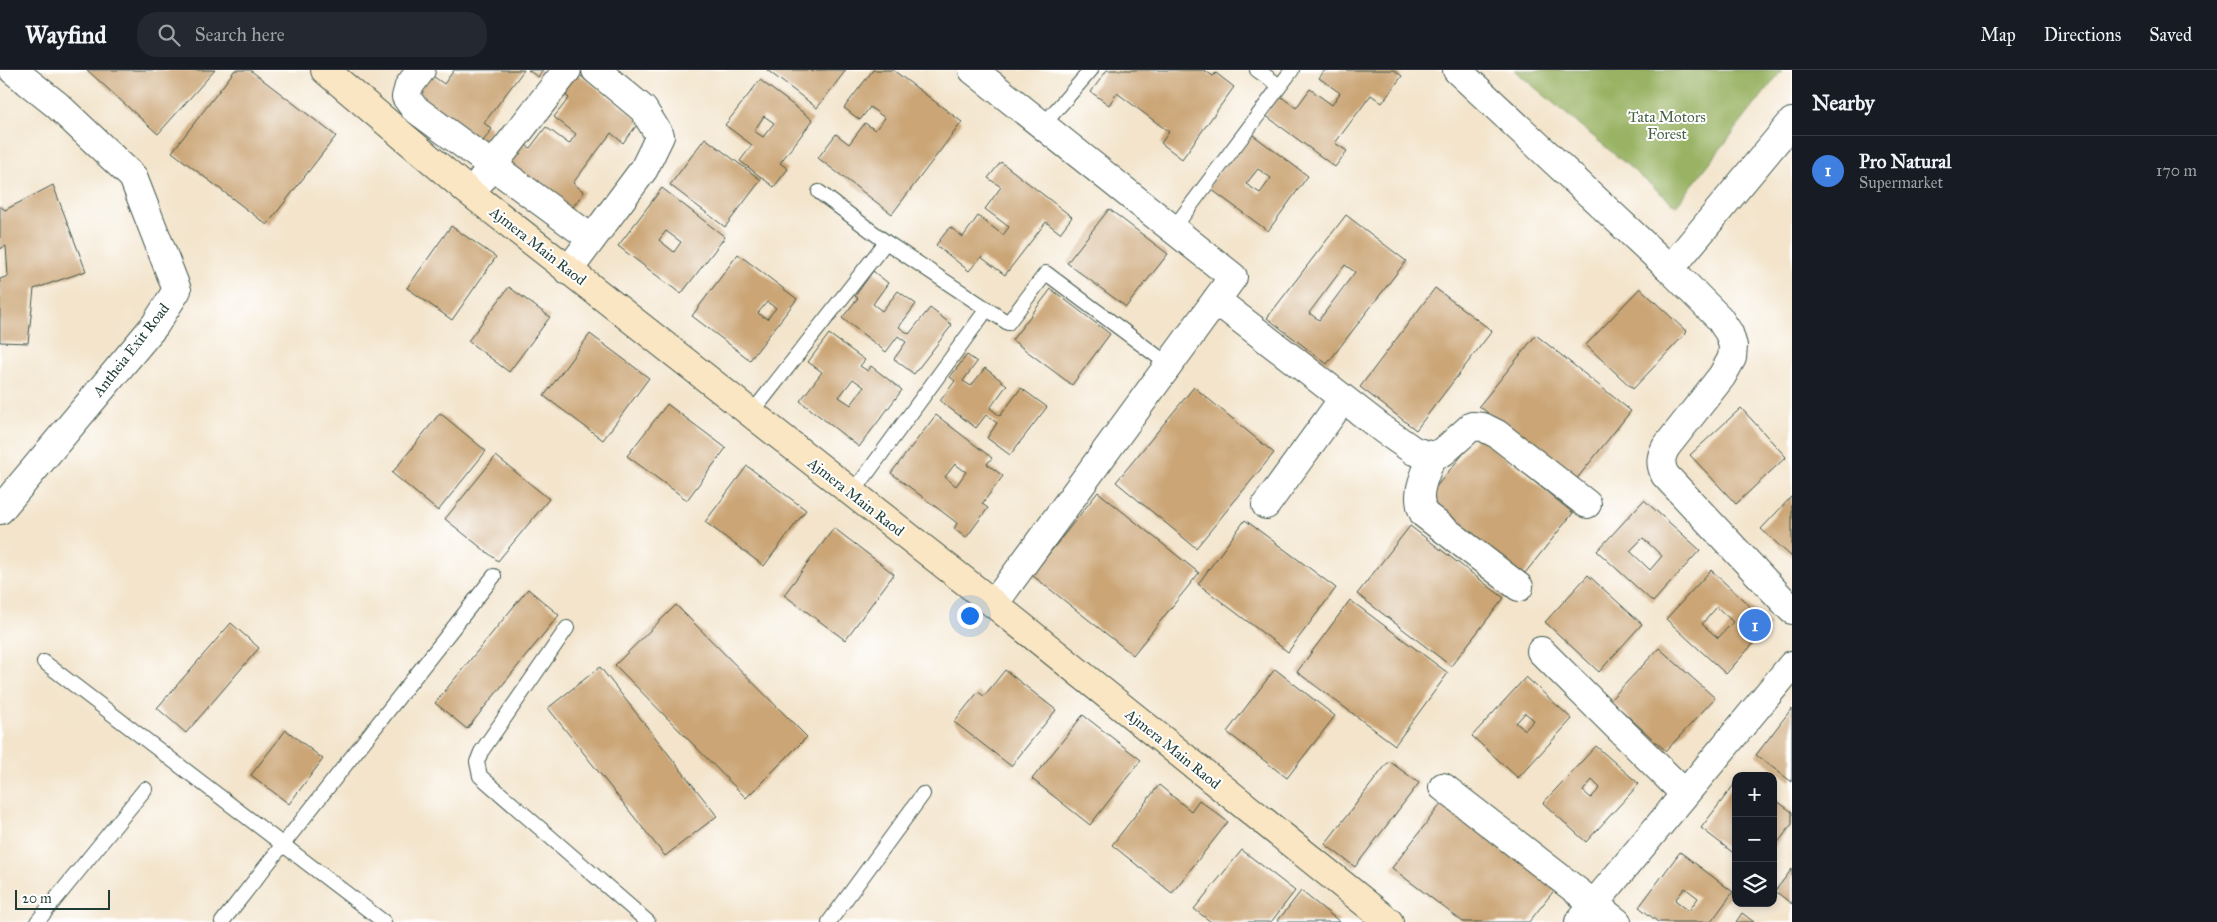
<!DOCTYPE html>
<html lang="en">
<head>
<meta charset="utf-8">
<style>
  :root { --surface:#171b24; --page:#242831; --text:#f1f3f6; --muted:#9ea1a6; --line:#363941; --accent:#d1495b }
  body { margin:0; font-family:"IM FELL Great Primer",serif; background:var(--page); color:var(--text) }
  .controls { position:absolute; right:15px; bottom:15px; display:grid; overflow:hidden; border-radius:10px; box-shadow:0 2px 8px #0003 }
  .controls button { width:45px; height:45px; display:grid; place-items:center; padding:0; border:0; border-bottom:1px solid var(--line); background:var(--surface); color:var(--text); font:25px sans-serif }
  .scale { position:absolute; left:15px; bottom:12px; width:95px; box-sizing:border-box; padding-left:5px; border:2px solid #1f3d34; border-top:0; font-size:14px; line-height:18px; white-space:nowrap; color:#1f3d34; -webkit-text-stroke:4px #fff; paint-order:stroke }
  .you { position:absolute; left:969px; top:545px; width:18px; height:18px; margin:-12px; border:4px solid #fff; border-radius:50%; background:#1a73e8; box-shadow:0 0 0 8px #1a73e833 }
  .badge { display:grid; place-items:center; width:32px; height:32px; border-radius:50%; background:var(--accent); color:#fff; font-size:16px; font-weight:700 }
  .pin { position:absolute; translate:-50% -50%; border:2px solid #fff; box-shadow:0 1px 5px #0006 }
  .list { margin:0; padding:0; list-style:none }
  h2 { display:flex; justify-content:space-between; align-items:center; height:65px; margin:0; padding:0 20px; font-size:21px }
  h2 small { font-size:16px; font-weight:400; color:var(--muted) }
  .list li { display:grid; grid-template-columns:32px 1fr auto; gap:15px; align-items:center; box-sizing:border-box; height:70px; padding:0 20px; border-top:1px solid var(--line) }
  .list b { display:block; font-size:19px; white-space:nowrap }
  .list p { margin:0; font-size:16px; white-space:nowrap; color:var(--muted) }
  .list em { font-size:16px; font-style:normal; color:var(--muted) }
  .icon { flex:none; width:28px; height:28px; fill:none; stroke:currentColor; stroke-width:2; stroke-linecap:round; stroke-linejoin:round }
  .map { position:relative; flex:none; width:1792px; height:852px; overflow:hidden }
  header { display:flex; align-items:center; gap:30px; box-sizing:border-box; height:70px; padding:0 25px; background:var(--surface); border-bottom:1px solid var(--line) }
  header strong { font-size:24px }
  nav { display:flex; gap:28px; margin-inline-start:auto; font-size:18px }
  .search { width:350px; height:45px; background:var(--page); display:flex; align-items:center; gap:12px; box-sizing:border-box; padding:0 18px; border-radius:20px; color:var(--muted); font-size:19px }
  main { display:flex }
  aside { flex:1; background:var(--surface) }
  .map>svg:first-child { display:block }
  .forest { fill:#99b264; stroke:#5c784c }
  .building { fill:#cba576; fill-rule:evenodd }
  .lines { fill:none; stroke-linecap:round; stroke-linejoin:round }
  .lane-casing { stroke:#3f564b; stroke-width:16 }
  .street-casing { stroke:#3f564b; stroke-width:30 }
  .secondary-casing { stroke:#3f564b; stroke-width:30 }
  .lane { stroke:#fff; stroke-width:14 }
  .street { stroke:#fff; stroke-width:28 }
  .secondary { stroke:#fbe6c4; stroke-width:28 }
  .labels { text-anchor:middle; stroke-width:4; stroke-linejoin:round; paint-order:stroke }
  .park-label { font-size:15px; fill:#486244; stroke:#fff }
  .street-label { font-size:15px; fill:#1f3d34; stroke:#fff }
</style>
</head>
<body>
<header>
<strong>Wayfind</strong>
<div class="search"><svg class="icon" aria-label="search" viewBox="0 0 24 24"><circle cx="10" cy="10" r="6"/><path d="M15 15l6 6"/></svg>Search here</div>
<nav><a>Map</a><a>Directions</a><a>Saved</a></nav>
</header>
<main>
<div class="map">
<svg width="1792" height="852" viewBox="0 0 1792 852">
  <rect width="100%" height="100%" fill="#fff"/>
  <filter id="ink" filterUnits="userSpaceOnUse"><feTurbulence type="fractalNoise" baseFrequency=".02" numOctaves="2"/><feDisplacementMap in="SourceGraphic" scale="10" xChannelSelector="R" yChannelSelector="G"/><feConvolveMatrix kernelMatrix="1 2 1 2 8 2 1 2 1" color-interpolation-filters="sRGB"/></filter>
  <filter id="wash" filterUnits="userSpaceOnUse"><feTurbulence type="fractalNoise" baseFrequency=".0096" numOctaves="4" result="noise"/><feDisplacementMap in="SourceGraphic" scale="20" xChannelSelector="R" yChannelSelector="G"/><feGaussianBlur stdDeviation="1.12" result="paint"/><feColorMatrix in="noise" values="0 0 0 0 0 0 0 0 0 0 0 0 0 0 0 0 0 1.4 0 .05"/><feComposite in="paint" operator="in"/></filter>
  <g filter="url(#wash)">
    <rect width="100%" height="100%" fill="#f3e4cb"/>
    <!-- forest -->
    <path class="forest" d="M1514,0h268l-106,136z"/>
    <g id="blocks">
      <!-- building -->
      <path class="building" d="M87,0h128l-57,64z
        M235,0h15l86,66 -69,89 -95,-73z
        M454,0h70l-40,53 8,6 -13,18 -66,-50 17,-23 14,10z
        M528,0h15l-5,7z
        M573,0l67,51 -17,22 -12,-10 -38,50 11,9 -14,19 -67,-52 15,-19 12,8 16,-21 23,17 7,-10 -22,-17 15,-19 -11,-9z
        M767,0h43l3,2 1,-2h32l-29,38z
        M873,0h20l69,52 -70,92 -74,-56 18,-24 13,10 16,-21 10,7 10,-12 -15,-11 -10,13 -16,-12z
        M1107,0h97l9,6 3,-3 18,14 -52,72 -21,-16 8,-11 -52,-39 -8,12 -18,-13z
        M1325,0h69l8,6 -20,27 -11,-8 -36,48 12,8 -12,16 -70,-52 14,-20 17,13 14,-19 22,16 8,-12 -21,-15z
        M760,10l53,40 -33,43 8,6 -14,18 -34,-26 12,-16 -27,-20zM764,46l10,7 -11,14 -9,-6z
        M1249,62l59,44 -40,55 -60,-44zM1258,99l13,9 -11,15 -14,-9z
        M705,68l56,42 -36,47 -55,-42z
        M1001,92l71,55 -12,16 -14,-11 -41,53 -24,-18 -12,14 -33,-26 14,-18 13,10 15,-21 25,19 6,-8 -24,-18 16,-22 -13,-9z
        M53,115l33,86 -52,18 -6,54 -28,-1v-63l8,-3 -2,-30 -6,3v-43l5,4z
        M662,118l63,49 -44,57 -63,-48zM666,161l15,11 -7,10 -15,-12z
        M1109,139l59,45 -42,53 -59,-44z
        M1346,145l60,46 -79,103 -60,-46zM1345,195l10,7 -36,48 -10,-7z
        M451,156l45,31 -44,63 -45,-32z
        M738,184l59,45 -47,61 -58,-44zM767,232l9,6 -9,11 -9,-6z
        M873,201l15,12 -15,21 9,7 16,-20 18,13 -17,23 10,7 21,-26 22,17 -38,49 -20,-15 12,-17 -8,-6 -12,16 -44,-34 16,-20 -3,-2z
        M509,217l41,30 -41,55 -41,-31z
        M1435,218l57,43 -76,99 -56,-43z
        M1640,218l47,44 -54,57 -47,-44z
        M1051,219l59,45 -38,51 -60,-45z
        M590,264l59,44 -46,62 -59,-44z
        M829,264l36,26 -5,6 8,5 3,-5 31,24 -43,57 -59,-46 22,-29 -14,-10zM853,309l11,8 -13,18 -12,-8z
        M1536,265l95,76 -56,70 -96,-75z
        M967,285l10,7 -14,19 8,5 14,-18 22,17 -17,23 10,8 21,-28 26,19 -37,48 -23,-17 10,-15 -11,-8 -10,13 -36,-27 15,-20 -5,-4z
        M1194,317l80,66 -78,95 -80,-66z
        M667,334l59,44 -39,52 -60,-44z
        M1741,338l45,49 -50,47 -46,-49z
        M440,343l46,38 -48,60 -46,-38z
        M936,345l56,43 -5,6 16,12 -21,28 6,4 -22,30 -12,-9 3,-6 -66,-50zM955,394l11,8 -10,14 -11,-9z
        M1478,366l95,77 -52,65 -96,-78z
        M496,386l53,43 -51,62 -53,-42z
        M747,396l59,44 -42,56 -59,-44z
        M1098,422l101,81 -66,82 -101,-80z
        M1792,426v61l-31,-28z
        M1644,430l56,50 -47,52 -56,-51zM1643,468l19,18 -12,14 -20,-19z
        M1245,450l91,68 -48,64 -90,-68z
        M1410,456l94,72 -53,68 -94,-72z
        M834,458l60,46 -49,66 -61,-45z
        M1711,500l59,55 -44,49 -60,-55zM1717,537l16,15 -15,16 -16,-14z
        M1588,505l54,49 -43,48 -54,-50z
        M528,519l31,26 -92,114 -32,-26z
        M1350,530l98,73 -53,72 -98,-73z
        M676,535l131,132 -61,61 -131,-133z
        M231,553l28,25 -73,85 -29,-25z
        M1659,578l56,50 -49,53 -56,-51z
        M600,597l117,149 -52,40 -117,-148z
        M1275,599l60,47 -48,62 -60,-46z
        M1005,600l51,40 -45,56 -57,-44 24,-30 6,4z
        M1526,607l46,42 -54,59 -46,-42zM1525,643l9,7 -9,10 -9,-7z
        M1792,638v74l-36,-27z
        M1083,645l58,45 -51,65 -58,-46z
        M286,660l37,29 -34,45 -38,-29z
        M1596,676l43,38 -53,58 -43,-39zM1592,710l8,8 -9,10 -8,-7z
        M1389,691l30,22 -64,84 -30,-23z
        M1736,712v73l-35,-27z
        M1159,715l32,26 8,-11 29,22 -56,71 -60,-48z
        M1447,726l113,87 -31,39h-66l-71,-54z
        M1773,728l19,14v12l-19,25z
        M1242,780l53,41 -24,31h-60l-17,-13z
        M1680,782l53,40 -22,30h-53l-19,-15zM1685,818l13,10 -9,13 -14,-11z
        M1792,799v35l-17,-13z
        M1301,821l39,31h-63z
        M1742,843l12,9h-18z"/>
    </g>
  </g>
  <g filter="url(#ink)">
    <use href="#blocks" fill-opacity="0" stroke="#3f564b" stroke-width="1"/>
    <g class="lines">
      <defs>
        <path id="lane" d="M1257,0l23,16
          M1043,55l48,-55
          M819,122l67,50
          M1173,159l119,-159
          M751,344l135,-172 122,81 38,-50 123,92
          M852,424l135,-185
          M567,558l-86,124 -4,10 3,14 168,146
          M44,592l340,260
          M37,852l108,-133
          M222,852l272,-346
          M829,852l94,-128"/>
        <path id="street" d="M421,0l-12,16 -3,11 8,11 178,131
          M973,0l260,207 -239,327
          M1457,0l213,199 49,49 10,15 4,13 -1,12 -10,18 -56,71c-6,11 -6,17 -1,28l127,135
          M482,109l85,-109
          M1670,199l122,-147
          M568,201l76,-102 16,-33 -17,-27 -47,-39
          M1216,230l168,130 30,21 18,5 11,-4 29,-26 11,1 14,7 90,70
          M1432,386c-7,20 -18,38 -8,58l95,73
          M1266,435l77,-106
          M0,440l155,-185 22,-35 -44,-113 -76,-72 -44,-35
          M1541,581l144,143
          M1443,717l174,135
          M1579,852l213,-257"/>
        <path id="secondary" d="M325,0l143,121 526,413 395,318"/>
      </defs>
      <!-- lane casing -->
      <use href="#lane" class="lane-casing"/>
      <!-- street casing -->
      <use href="#street" class="street-casing"/>
      <!-- secondary casing -->
      <use href="#secondary" class="secondary-casing"/>
      <!-- lane -->
      <use href="#lane" class="lane"/>
      <!-- street -->
      <use href="#street" class="street"/>
      <!-- secondary -->
      <use href="#secondary" class="secondary"/>
    </g>
  </g>
  <g class="labels">
    <!-- park labels -->
    <g class="park-label">
      <text x="1667" y="52">Tata Motors<tspan x="1667" dy="17">Forest</tspan></text>
    </g>
    <!-- street labels -->
    <g class="street-label">
      <text transform="translate(538 176) rotate(38)" y="5">Ajmera Main Raod</text>
      <text transform="translate(131 280) rotate(-52)" y="5">Antheia Exit Road</text>
      <text transform="translate(856 427) rotate(38)" y="5">Ajmera Main Raod</text>
      <text transform="translate(1173 679) rotate(39)" y="5">Ajmera Main Raod</text>
    </g>
  </g>
</svg>
<div class="controls">
<button>+</button>
<button>−</button>
<button><svg class="icon" aria-label="layers" viewBox="0 0 24 24"><path d="M12 4l9 5-9 5-9-5zM3 14l9 5 9-5"/></svg></button>
</div>
<div class="scale">20 m</div>
<div class="you"></div>
<div class="pin badge" style="left:1755px;top:555px;background:#3f7fe0">1</div>
</div>
<aside>
<h2>Nearby<small></small></h2>
<ul class="list">
<li><span class="badge" style="background:#3f7fe0">1</span><div><b>Pro Natural</b><p>Supermarket</p></div><em>170 m</em></li>
</ul>
</aside>
</main>
</body>
</html>
